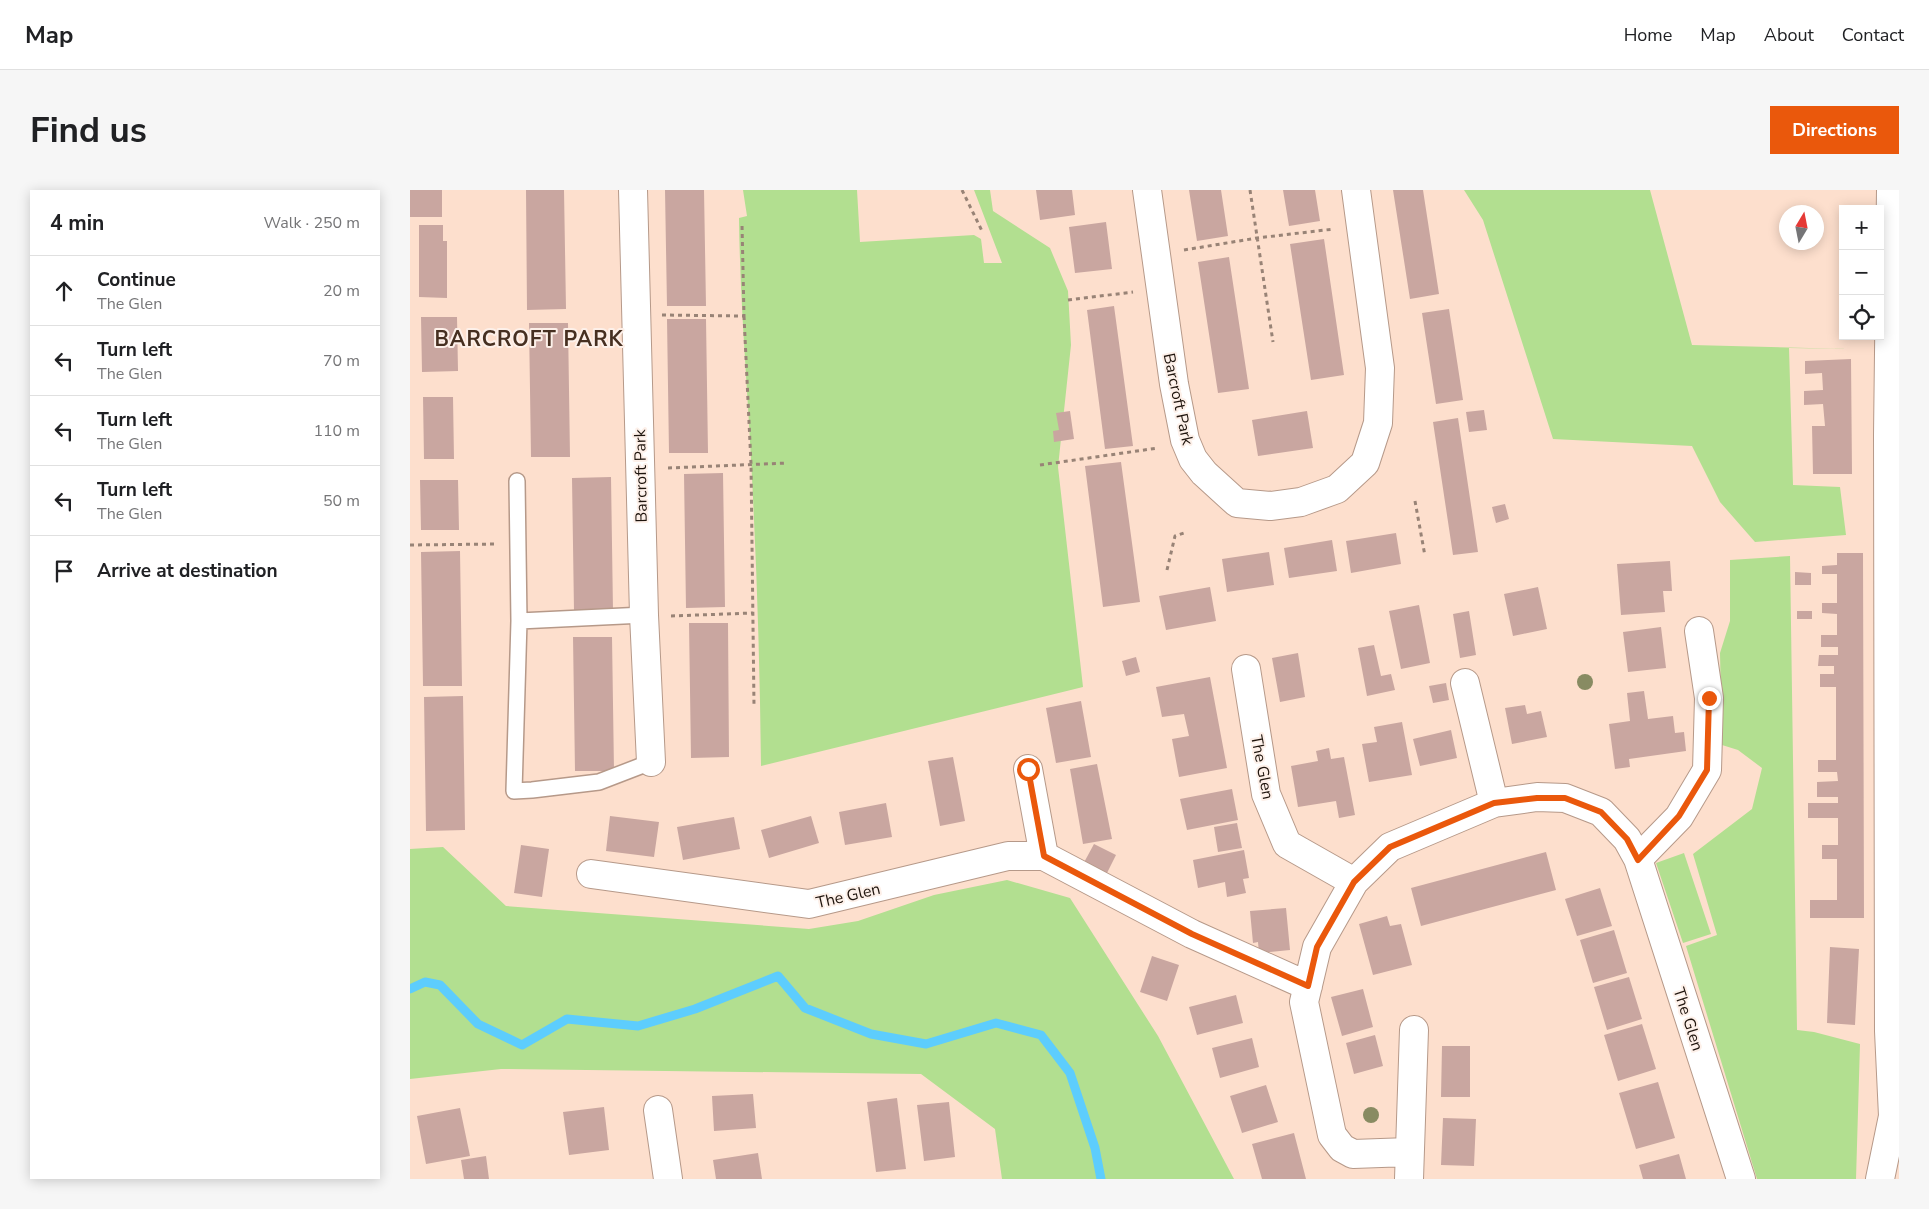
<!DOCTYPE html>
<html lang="en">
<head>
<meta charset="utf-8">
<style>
  :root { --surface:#fff; --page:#f6f6f6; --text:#202124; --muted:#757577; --line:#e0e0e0; --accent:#ea580c }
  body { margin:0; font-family:"Nunito Sans",sans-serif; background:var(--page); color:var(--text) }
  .controls { position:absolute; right:15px; top:15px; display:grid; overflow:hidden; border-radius:0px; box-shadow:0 2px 12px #0003 }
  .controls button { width:45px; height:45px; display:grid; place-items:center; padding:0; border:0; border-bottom:1px solid var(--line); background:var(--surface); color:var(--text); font:25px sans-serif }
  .compass { position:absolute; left:1369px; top:15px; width:45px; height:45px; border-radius:50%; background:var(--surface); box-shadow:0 2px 12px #0003; rotate:10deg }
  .stop { position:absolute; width:15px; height:15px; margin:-11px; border:4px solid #ea580c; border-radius:50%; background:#fff }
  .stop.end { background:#ea580c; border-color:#fff; box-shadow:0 1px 5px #0008 }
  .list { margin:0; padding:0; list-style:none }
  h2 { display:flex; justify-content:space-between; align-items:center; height:65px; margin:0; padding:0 20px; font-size:21px }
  h2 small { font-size:16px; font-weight:400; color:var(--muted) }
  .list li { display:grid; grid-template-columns:32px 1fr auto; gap:15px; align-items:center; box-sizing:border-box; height:70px; padding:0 20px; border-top:1px solid var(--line) }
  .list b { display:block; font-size:19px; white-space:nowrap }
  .list p { margin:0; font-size:16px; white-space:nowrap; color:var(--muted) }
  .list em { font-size:16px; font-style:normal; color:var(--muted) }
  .icon { flex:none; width:28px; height:28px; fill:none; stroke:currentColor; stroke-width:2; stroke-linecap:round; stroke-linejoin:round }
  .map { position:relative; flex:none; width:1489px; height:989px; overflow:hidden; border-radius:0px }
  header { display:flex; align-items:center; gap:30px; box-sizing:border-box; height:70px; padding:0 25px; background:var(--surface); border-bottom:1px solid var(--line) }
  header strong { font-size:24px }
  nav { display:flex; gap:28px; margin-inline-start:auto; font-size:18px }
  .intro { display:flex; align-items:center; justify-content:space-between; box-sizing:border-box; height:120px; padding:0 30px }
  h1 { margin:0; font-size:35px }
  .button { padding:12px 22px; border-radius:0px; background:var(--accent); color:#fff; font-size:18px; font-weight:700 }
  main { display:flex; gap:30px; padding:0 30px }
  aside { flex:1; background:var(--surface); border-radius:0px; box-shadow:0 2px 12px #0003 }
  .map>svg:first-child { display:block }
  .green { fill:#b2df90 }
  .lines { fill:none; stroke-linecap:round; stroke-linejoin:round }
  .stream { stroke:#5dcdfd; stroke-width:9 }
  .building { fill:#c9a6a0 }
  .service-casing { stroke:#b69989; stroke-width:18 }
  .minor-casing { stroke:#b69989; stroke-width:30 }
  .secondary-casing { stroke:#b69989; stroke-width:30 }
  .path { stroke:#988376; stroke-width:3; stroke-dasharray:4 4; stroke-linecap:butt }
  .service { stroke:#fff; stroke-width:15 }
  .minor { stroke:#fff; stroke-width:28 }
  .secondary { stroke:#fff; stroke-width:28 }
  .tree { fill:#888b62 }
  .route { stroke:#ea580c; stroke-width:6 }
  .labels { text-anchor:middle; stroke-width:4; stroke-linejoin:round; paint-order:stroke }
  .street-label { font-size:16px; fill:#1e140d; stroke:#fdf0e9 }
  .district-label { font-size:21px; font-weight:bold; letter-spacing:1px; fill:#462f20; stroke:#fdf0e9 }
</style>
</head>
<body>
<header>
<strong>Map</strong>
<nav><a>Home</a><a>Map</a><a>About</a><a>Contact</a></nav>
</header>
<div class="intro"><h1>Find us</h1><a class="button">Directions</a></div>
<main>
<aside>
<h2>4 min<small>Walk · 250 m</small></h2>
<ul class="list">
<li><svg class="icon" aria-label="ahead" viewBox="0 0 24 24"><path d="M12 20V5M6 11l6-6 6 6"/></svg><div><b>Continue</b><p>The Glen</p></div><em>20 m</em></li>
<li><svg class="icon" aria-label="left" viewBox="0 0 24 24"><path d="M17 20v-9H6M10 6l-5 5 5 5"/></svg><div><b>Turn left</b><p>The Glen</p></div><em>70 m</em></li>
<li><svg class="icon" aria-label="left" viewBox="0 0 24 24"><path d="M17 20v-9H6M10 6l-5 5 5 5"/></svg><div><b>Turn left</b><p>The Glen</p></div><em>110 m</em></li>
<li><svg class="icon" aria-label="left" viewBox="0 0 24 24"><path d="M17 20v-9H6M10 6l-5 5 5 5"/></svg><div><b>Turn left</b><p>The Glen</p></div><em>50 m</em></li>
<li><svg class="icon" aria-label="arrive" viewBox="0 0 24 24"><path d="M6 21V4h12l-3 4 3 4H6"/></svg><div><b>Arrive at destination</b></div></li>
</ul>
</aside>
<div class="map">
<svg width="1489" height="989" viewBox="0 0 1489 989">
  <rect width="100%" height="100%" fill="#fddfcd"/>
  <!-- green -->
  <path class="green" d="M333,0h114l3,52 114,-7 7,4 3,24h18l-28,-73h16l3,21 57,37 18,43 3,54 -13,122 25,220 -322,79c-1,-96 -4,-192 -9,-288 -4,-86 -12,-173 -13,-260l8,-2z
    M1054,0h186l42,155 158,4 -61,-1 4,137 47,2 6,48 -91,7 -35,-40 -28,-56 -139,-7 -70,-219z
    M1380,366l7,474 17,2 46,12 -4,135h-99l-71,-233 31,-11 -24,-81 59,-45 10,-41 -24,-18 -16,-5 -2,-92 10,-32v-61z
    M33,657l63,59 303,23 49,-8 76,-26 73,-15 63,18 88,138 76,143h-232l-7,-50 -74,-55 -420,-5 -91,10v-230z
    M1274,663l27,81 -28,9 -27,-80z"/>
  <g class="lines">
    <!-- stream -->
    <path class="stream" d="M0,799l15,-7 15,3 38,39 44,21 45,-26 71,7 57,-17 83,-33 27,32 66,26 55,10 70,-21 45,12 29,38 25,75 6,31"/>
  </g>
  <!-- building -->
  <path class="building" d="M0,0h32v27h-32z
    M116,0h38l2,119 -39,1z
    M255,0h39l2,116h-39z
    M626,0h36l3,25 -35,5z
    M779,0h32l7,46 -31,5z
    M873,0h32l5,31 -31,5z
    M983,0h30l16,104 -29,5z
    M696,32l6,47 -37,4 -6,-46z
    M9,35h24v16h4v57l-28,-1z
    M914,49l20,136 -33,5 -21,-136z
    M819,67l20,132 -31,4 -20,-131z
    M704,116l19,140 -28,3 -18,-139z
    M1039,119l14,91 -27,4 -14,-91z
    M11,127h36l1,54 -36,1z
    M257,129h39l2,134h-39z
    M119,133h39l2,134h-39z
    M1441,169l1,115h-39l-1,-48h13l-2,-22 -19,1v-14l19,-1 -1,-17 -17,1v-13z
    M13,207h30l1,62h-30z
    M1074,220l3,20 -18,2 -3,-20z
    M660,221l4,28 -20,3 -1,-11 6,-1 -3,-17z
    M897,221l6,37 -55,8 -6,-36z
    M1048,228l20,134 -25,3 -20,-133z
    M711,272l19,140 -37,5 -18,-141z
    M313,283l2,134 -39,1 -2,-134z
    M201,287l2,134h-39l-2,-133z
    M10,290h38l1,50h-38z
    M1095,314l4,15 -13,4 -4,-16z
    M986,343l5,31 -50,9 -5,-32z
    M922,350l5,31 -48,7 -5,-30z
    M50,361l2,135h-39l-2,-134z
    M859,362l5,33 -47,7 -5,-33z
    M1427,363h26l1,365h-54v-18h27v-41h-15v-14h16v-27h-30v-15h30v-6h-21v-15l21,-1 -1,-9h-19v-12h18v-73h-16v-13h14v-8h-16l1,-11h19v-8h-17v-12h16v-21l-15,-1v-10h15v-29h-15v-8l15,-1z
    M1260,371l2,30h-9l2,21 -44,3 -4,-51z
    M1385,382l16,1v12h-16z
    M800,397l6,34 -50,9 -7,-34z
    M1128,397l9,42 -34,7 -9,-42z
    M1009,415l11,58 -29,6 -12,-58z
    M1059,421l7,44 -16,3 -7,-44z
    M1387,421h15v8h-15z
    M279,433h39l1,134 -38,1z
    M1251,437l5,41 -38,4 -5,-40z
    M163,447h39l2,134h-39z
    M964,455l7,31 10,-2 4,16 -28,6 -9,-48z
    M888,463l7,44 -25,5 -8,-44z
    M726,467l4,15 -14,4 -4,-15z
    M800,487l17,91 -48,9 -7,-38 17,-3 -5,-22 -22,3 -6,-30z
    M1036,493l3,17 -16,3 -4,-17z
    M1234,501l4,28 25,-3 2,17 9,-1 2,19 -57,8 1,8 -15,2 -6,-45 21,-3 -3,-28z
    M53,506l2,134 -39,1 -2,-134z
    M671,511l10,56 -35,6 -10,-55z
    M1115,515l2,9 14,-3 6,26 -35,7 -7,-36z
    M992,532l10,53 -43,7 -7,-38 15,-2 -3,-15z
    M1041,540l6,28 -37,8 -7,-27z
    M919,558l2,11 13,-2 11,58 -16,3 -3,-17 -38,6 -7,-41 27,-5 -2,-10z
    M543,567l12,64 -25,5 -12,-65z
    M687,574l15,75 -29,5 -13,-75z
    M822,599l6,31 -51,10 -7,-31z
    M476,613l6,34 -47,8 -6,-33z
    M200,626l49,6 -5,35 -48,-6z
    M401,626l8,27 -50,15 -8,-28z
    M324,627l6,32 -57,11 -6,-33z
    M827,633l5,25 -24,4 -4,-25z
    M684,654l22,11 -12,24 -23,-11z
    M111,655l28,4 -7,48 -28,-4z
    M834,660l5,28 -6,1 3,14 -19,4 -2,-15 -27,6 -5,-28z
    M1136,662l10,38 -135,36 -10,-38z
    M1190,698l12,38 -35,10 -12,-37z
    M876,718l4,42 -31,3 -1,-11 -5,1 -3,-32z
    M977,726l3,10 11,-2 11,41 -39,10 -14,-51z
    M1204,740l13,43 -34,10 -13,-43z
    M1420,757l29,2 -4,76 -28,-2z
    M742,766l27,9 -12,36 -27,-9z
    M1219,787l13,42 -35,11 -13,-43z
    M953,799l10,38 -31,9 -11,-39z
    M826,805l7,28 -46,12 -8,-28z
    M1232,834l14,45 -38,12 -14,-46z
    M965,845l8,31 -29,8 -8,-31z
    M842,848l7,29 -39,11 -8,-30z
    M1032,856h28v51h-29z
    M1248,892l17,56 -39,11 -17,-56z
    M856,895l12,37 -36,11 -12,-37z
    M343,904l3,34 -42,3 -2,-35z
    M487,908l9,71 -30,3 -9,-70z
    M539,912l6,55 -31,4 -7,-56z
    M194,917l5,43 -40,5 -6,-43z
    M50,918l10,48 -44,8 -9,-48z
    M1033,928l33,1 -2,47 -33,-1z
    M884,943l12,46h-44l-10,-35z
    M348,963l4,26h-46l-3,-19z
    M1269,964l7,25h-43l-4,-14z
    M76,966l3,23h-25l-3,-19z"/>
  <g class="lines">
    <defs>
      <path id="service" d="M107,291l2,140 -5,170 18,-1 67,-8 52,-20
        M109,431l125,-6"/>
      <path id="minor" d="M223,0l11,425 7,147
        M737,0l27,194 11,56 8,19 11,14 33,30 33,3 31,-4 36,-13 28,-26 13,-40 2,-55 -24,-178
        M836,479l20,125 21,50 67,38
        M1055,493l29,120
        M618,579l16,87
        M1228,669l41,-42 28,-47 2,-72 -10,-67
        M181,684l218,30 199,-48h36l148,78 116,52
        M248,920l10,69
        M999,962l-56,2 -11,-6 -10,-13 -28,-133 13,-55 37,-65 36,-35 104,-44 43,-6 28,1 36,14 26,27 11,20 103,320
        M999,989l5,-149"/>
      <path id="secondary" d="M1481,0l-3,245 1,596 4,85 6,15
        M1470,989l13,-63"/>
    </defs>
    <!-- service casing -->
    <use href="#service" class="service-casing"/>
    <!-- minor casing -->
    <use href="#minor" class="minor-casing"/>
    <!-- secondary casing -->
    <use href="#secondary" class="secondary-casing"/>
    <!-- path -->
    <path class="path" d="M552,0l21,43
      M840,0l23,152
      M774,60l73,-12 77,-9
      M658,110l65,-8
      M252,125l82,1 -2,-92
      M334,126l7,148 3,242
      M630,275l118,-17
      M258,278l119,-5
      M1005,311l10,55
      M0,355l87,-1
      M757,380l8,-34 9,-3
      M261,426l82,-3"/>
    <!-- service -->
    <use href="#service" class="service"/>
    <!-- minor -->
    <use href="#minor" class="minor"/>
    <!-- secondary -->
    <use href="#secondary" class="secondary"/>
  </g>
  <!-- trees -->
  <g class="tree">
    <circle cx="1175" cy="492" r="8"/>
    <circle cx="961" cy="925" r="8"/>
  </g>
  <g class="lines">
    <!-- route -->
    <path class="route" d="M618,579l16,87 148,78 116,52 9,-39 37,-65 36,-35 104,-44 43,-5h28l36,14 26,27 11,21 41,-44 28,-46 2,-72"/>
  </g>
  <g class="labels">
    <!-- street labels -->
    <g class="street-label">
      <text transform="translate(769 209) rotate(78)" y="6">Barcroft Park</text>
      <text transform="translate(230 286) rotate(-91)" y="6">Barcroft Park</text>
      <text transform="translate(853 577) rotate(79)" y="6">The Glen</text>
      <text transform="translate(438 705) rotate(-13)" y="6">The Glen</text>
      <text transform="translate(1279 829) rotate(72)" y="6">The Glen</text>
    </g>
    <!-- district labels -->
    <g class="district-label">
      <text x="119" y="156">BARCROFT PARK</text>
    </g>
  </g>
</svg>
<div class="controls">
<button>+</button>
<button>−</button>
<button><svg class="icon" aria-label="locate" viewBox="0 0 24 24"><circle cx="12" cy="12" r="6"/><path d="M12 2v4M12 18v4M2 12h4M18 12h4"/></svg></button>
</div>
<svg class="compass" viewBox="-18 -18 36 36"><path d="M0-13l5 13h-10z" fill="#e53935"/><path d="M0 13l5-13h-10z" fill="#757577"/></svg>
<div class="stop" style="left:618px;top:579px"></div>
<div class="stop end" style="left:1299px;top:508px"></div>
</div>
</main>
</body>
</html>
